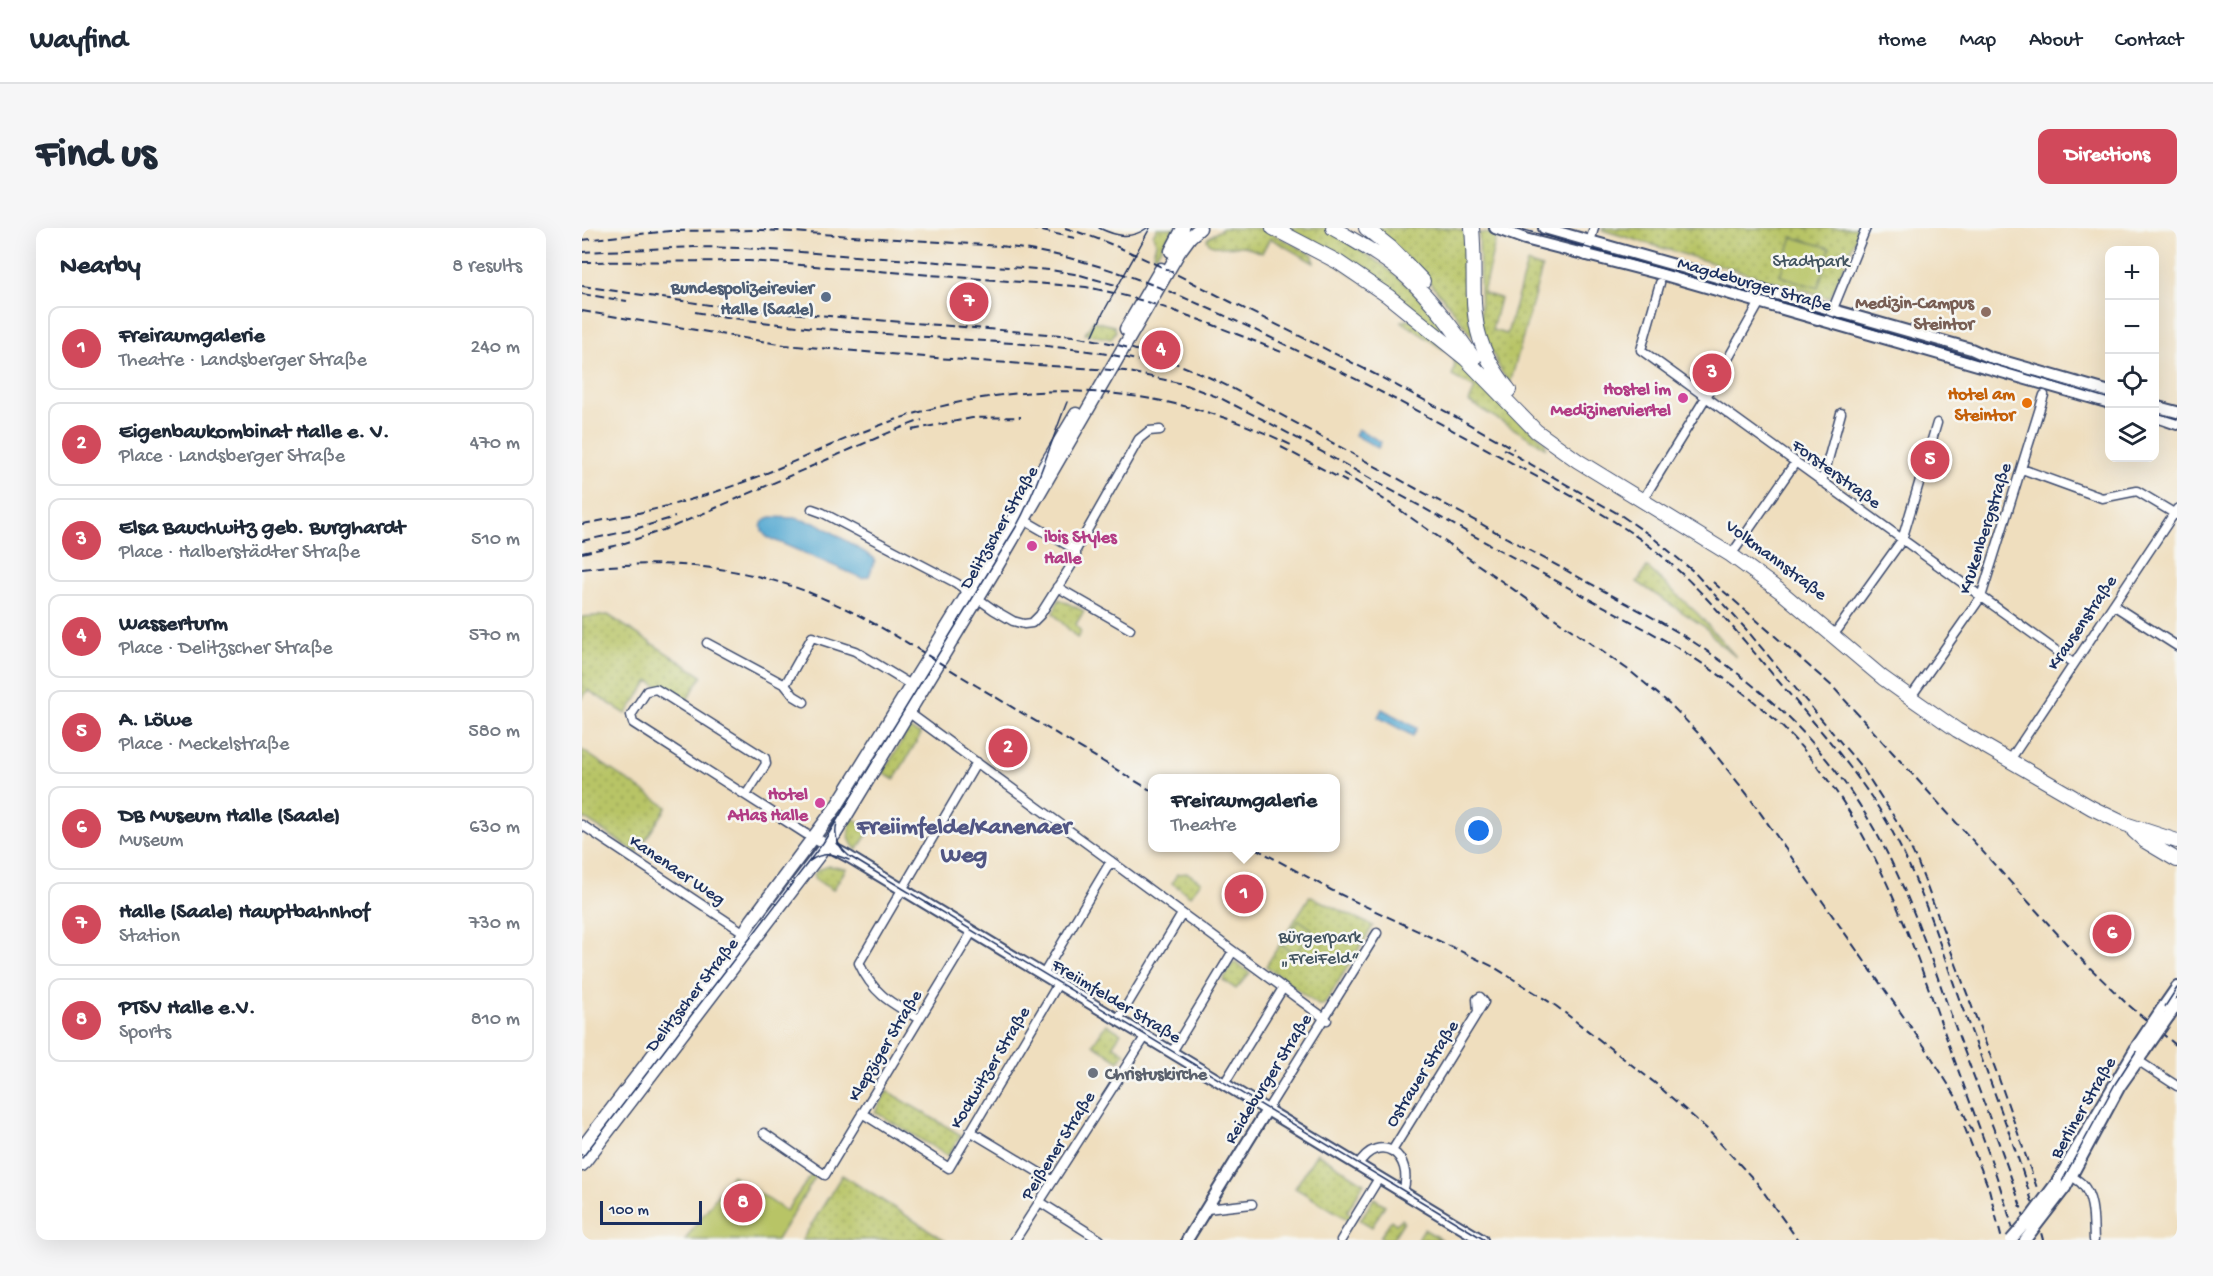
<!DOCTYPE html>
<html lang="en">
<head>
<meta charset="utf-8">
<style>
  :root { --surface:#fff; --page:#f6f6f7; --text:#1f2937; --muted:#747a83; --line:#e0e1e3; --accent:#d1495b }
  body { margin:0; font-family:"Gochi Hand",sans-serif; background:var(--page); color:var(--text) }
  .controls { position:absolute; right:18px; top:18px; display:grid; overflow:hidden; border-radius:12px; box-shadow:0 6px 24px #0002 }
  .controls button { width:54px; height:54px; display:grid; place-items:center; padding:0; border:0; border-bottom:2px solid var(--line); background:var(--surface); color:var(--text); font:30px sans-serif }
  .scale { position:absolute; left:18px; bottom:15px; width:102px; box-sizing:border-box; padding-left:6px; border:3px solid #1b2f5e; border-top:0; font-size:16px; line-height:21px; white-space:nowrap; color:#1b2f5e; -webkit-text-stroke:4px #f6f6f2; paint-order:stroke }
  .you { position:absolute; left:897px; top:603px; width:21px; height:21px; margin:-15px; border:4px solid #fff; border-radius:50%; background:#1a73e8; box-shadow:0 0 0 9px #1a73e833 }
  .badge { display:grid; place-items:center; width:39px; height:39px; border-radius:50%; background:var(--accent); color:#fff; font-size:20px; font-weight:700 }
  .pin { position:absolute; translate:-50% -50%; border:3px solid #fff; box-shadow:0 2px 6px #0006 }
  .popup { position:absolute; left:566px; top:546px; width:192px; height:78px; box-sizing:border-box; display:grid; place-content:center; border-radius:12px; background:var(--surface); filter:drop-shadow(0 2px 4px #0005); font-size:20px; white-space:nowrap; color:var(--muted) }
  .popup b { font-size:22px; color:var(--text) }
  .popup::after { content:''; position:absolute; left:50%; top:100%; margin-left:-12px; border:12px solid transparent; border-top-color:var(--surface) }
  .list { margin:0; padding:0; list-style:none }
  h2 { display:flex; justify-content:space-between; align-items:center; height:78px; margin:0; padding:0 24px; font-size:26px }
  h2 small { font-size:20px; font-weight:400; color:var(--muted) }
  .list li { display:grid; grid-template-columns:39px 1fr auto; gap:18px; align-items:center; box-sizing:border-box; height:84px; margin:0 12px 12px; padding:0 12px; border:2px solid var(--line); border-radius:12px }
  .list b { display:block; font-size:22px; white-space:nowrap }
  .list p { margin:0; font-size:20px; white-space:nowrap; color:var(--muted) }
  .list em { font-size:20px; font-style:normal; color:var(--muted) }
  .icon { flex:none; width:33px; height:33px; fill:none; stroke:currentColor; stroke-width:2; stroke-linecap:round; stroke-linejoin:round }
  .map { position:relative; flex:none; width:1595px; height:1012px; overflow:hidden; border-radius:12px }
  header { display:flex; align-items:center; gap:36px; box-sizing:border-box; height:84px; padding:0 30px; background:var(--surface); border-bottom:2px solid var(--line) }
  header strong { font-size:28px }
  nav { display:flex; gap:33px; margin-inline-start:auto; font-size:21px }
  .intro { display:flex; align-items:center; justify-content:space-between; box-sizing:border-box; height:144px; padding:0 36px }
  h1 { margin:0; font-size:42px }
  .button { padding:15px 27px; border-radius:12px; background:var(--accent); color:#fff; font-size:21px; font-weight:700 }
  main { display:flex; gap:36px; padding:0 36px }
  aside { flex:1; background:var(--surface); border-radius:12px; box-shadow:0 6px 24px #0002 }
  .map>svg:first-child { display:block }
  .green { fill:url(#green-dots); stroke:#6a7a62; stroke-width:1.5 }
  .pitch { fill:#b8c466; stroke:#6a7a62; stroke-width:1.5 }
  .water { fill:#55a9d1; stroke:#386c98; stroke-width:1.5 }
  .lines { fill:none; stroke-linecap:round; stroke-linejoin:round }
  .minor-casing { stroke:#3b496c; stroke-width:11 }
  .tertiary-casing { stroke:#3b496c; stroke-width:14 }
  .secondary-casing { stroke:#3b496c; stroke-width:15 }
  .primary-casing { stroke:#3b496c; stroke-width:16 }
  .minor { stroke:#fff; stroke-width:8 }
  .tertiary { stroke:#fff; stroke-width:10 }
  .secondary { stroke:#fff; stroke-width:12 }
  .primary { stroke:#fff; stroke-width:14 }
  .tram { stroke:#1b2f5e; stroke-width:1.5 }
  .rail { stroke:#1b2f5e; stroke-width:2; stroke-dasharray:9 4.5; stroke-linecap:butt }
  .tertiary-bridge-casing { stroke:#3b496c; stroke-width:14; stroke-linecap:butt }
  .tertiary-bridge { stroke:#fff; stroke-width:10 }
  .service-dot { fill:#5c6f8a; stroke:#f6f6f2; stroke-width:2 }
  .education-dot { fill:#8d6e63; stroke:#f6f6f2; stroke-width:2 }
  .hotel-dot { fill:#d1479c; stroke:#f6f6f2; stroke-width:2 }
  .food-dot { fill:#e8710a; stroke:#f6f6f2; stroke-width:2 }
  .worship-dot { fill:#6b7280; stroke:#f6f6f2; stroke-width:2 }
  .labels { text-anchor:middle; stroke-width:5; stroke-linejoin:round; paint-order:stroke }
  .park-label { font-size:18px; fill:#425460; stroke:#f6f6f2 }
  .street-label { font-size:18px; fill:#1b2f5e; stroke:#f6f6f2 }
  .service-label { font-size:18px; font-weight:bold; fill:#4e5e75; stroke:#f6f6f2; text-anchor:end }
  .education-label { font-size:18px; font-weight:bold; fill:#785e54; stroke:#f6f6f2; text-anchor:end }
  .hotel-label { font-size:18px; font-weight:bold; fill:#b23c85; stroke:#f6f6f2; text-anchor:end }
  .food-label { font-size:18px; font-weight:bold; fill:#c56008; stroke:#f6f6f2; text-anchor:end }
  .worship-label { font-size:18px; font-weight:bold; fill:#5b616d; stroke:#f6f6f2; text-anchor:start }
  .district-label { font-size:24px; font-weight:bold; fill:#515684; stroke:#f6f6f2 }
</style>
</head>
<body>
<header>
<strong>Wayfind</strong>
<nav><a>Home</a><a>Map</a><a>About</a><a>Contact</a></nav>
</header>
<div class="intro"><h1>Find us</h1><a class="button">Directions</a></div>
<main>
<aside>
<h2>Nearby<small>8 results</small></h2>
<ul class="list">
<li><span class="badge">1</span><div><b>Freiraumgalerie</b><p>Theatre · Landsberger Straße</p></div><em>240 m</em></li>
<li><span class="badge">2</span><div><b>Eigenbaukombinat Halle e. V.</b><p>Place · Landsberger Straße</p></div><em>470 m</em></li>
<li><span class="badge">3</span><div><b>Elsa Bauchwitz geb. Burghardt</b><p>Place · Halberstädter Straße</p></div><em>510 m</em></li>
<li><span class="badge">4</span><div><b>Wasserturm</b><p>Place · Delitzscher Straße</p></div><em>570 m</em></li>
<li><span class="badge">5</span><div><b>A. Löwe</b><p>Place · Meckelstraße</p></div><em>580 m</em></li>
<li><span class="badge">6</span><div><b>DB Museum Halle (Saale)</b><p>Museum</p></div><em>630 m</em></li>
<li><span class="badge">7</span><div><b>Halle (Saale) Hauptbahnhof</b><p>Station</p></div><em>730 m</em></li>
<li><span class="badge">8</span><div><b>PTSV Halle e.V.</b><p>Sports</p></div><em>810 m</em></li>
</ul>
</aside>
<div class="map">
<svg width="1595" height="1012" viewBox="0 0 1595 1012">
  <defs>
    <pattern id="green-dots" width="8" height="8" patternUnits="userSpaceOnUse" patternTransform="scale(1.5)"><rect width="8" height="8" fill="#b8c466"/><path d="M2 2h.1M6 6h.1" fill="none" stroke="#95a057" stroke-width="1.8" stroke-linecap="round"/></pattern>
  </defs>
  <rect width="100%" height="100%" fill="#f6f6f2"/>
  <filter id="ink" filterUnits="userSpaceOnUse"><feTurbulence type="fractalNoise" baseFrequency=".0167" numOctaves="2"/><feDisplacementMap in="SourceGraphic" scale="12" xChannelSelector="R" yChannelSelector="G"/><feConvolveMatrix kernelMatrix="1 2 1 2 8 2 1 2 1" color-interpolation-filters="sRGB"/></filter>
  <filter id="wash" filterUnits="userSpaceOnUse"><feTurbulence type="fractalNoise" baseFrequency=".008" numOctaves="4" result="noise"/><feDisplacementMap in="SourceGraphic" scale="24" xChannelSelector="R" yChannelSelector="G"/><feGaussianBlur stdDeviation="1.35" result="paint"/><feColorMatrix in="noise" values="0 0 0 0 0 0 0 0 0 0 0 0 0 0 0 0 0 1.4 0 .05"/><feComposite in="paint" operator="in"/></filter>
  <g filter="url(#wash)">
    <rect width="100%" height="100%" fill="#efdebe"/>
    <!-- green -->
    <path class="green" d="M575,0h18l-19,27 -3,-1 3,-11 -3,-8z
      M641,0h39l51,27 1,8 -44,-25 -8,15 -19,-7 -22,1 -11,-3 -3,-4 1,-2z
      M698,0h47l57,38 23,19 24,26 23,30z
      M793,0h79l10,3 3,15 7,89h-3c-28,-40 -59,-75 -96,-107z
      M1021,0h257l-30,70 -228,-68z
      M897,5l18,1 -14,59 17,5 -8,32 15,4 20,-71 15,5 -32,116 -8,-11 -21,-45z
      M832,91l131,123 1,6 -77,-46 6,-14 -23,-12 3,-12 -5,-10 -49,-33z
      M511,93l21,5 2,5 -5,8 -26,-5z
      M1065,339l51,47 38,43 -17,-14 -14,-16 -68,-45z
      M477,371l25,12 -8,13 5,8 -4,6 -24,-25z
      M26,387l94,61 -17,27 -36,-22 -23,33 -38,-24 -6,8v-81z
      M327,501l12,5 -27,46 -11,-7z
      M0,522l85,57 -30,46 -55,-36z
      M271,590l17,12 -13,20c-10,-9 -10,-20 -4,-32z
      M247,638l17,3 -13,21 -19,-11 1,-3 -2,-1 5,-5z
      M606,645l13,9 -11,14 -18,-13 5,-9z
      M728,668l63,30 -49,79h-6l-52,-39z
      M651,735h3l14,10 -14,16 -13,-9z
      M524,796l15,9 -8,12 12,8 -6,8 -26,-17z
      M305,863l74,44 -13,21 -73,-44z
      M735,925l47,30 -17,29 5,3 -3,5 -54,-32z
      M260,947l103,65h-143z
      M792,970l11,7 -13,22 -12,-7z
      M820,991l2,2 -12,19h-8l-4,-3 11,-17 5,4z
      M842,1001l18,11h-25z"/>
    <!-- pitch -->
    <path class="pitch" d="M1210,9l38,11 -12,40 -38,-12z
      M717,692l13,9 -16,25 -14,-8z
      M230,946l4,2 -39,64h-92l47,-65 54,36z"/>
    <!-- water -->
    <path class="water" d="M776,201l23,13 -3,6 -23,-13z
      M189,289l23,1 25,6 55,34 1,2 -6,16 -7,2 -95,-41c-8,-7 -8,-17 4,-20z
      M800,481l35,19 -4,8 -35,-19z"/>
  </g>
  <g filter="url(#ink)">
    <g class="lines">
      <defs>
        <path id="minor" d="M1004,28l8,-28
          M1078,55l-19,67 432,313
          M1246,93l38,-93
          M1440,241l80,29 35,-7 40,24
          M1240,254l19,-69
          M1065,265l64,-104 49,-87
          M230,281l11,4 133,70 38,27 19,11 11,3 8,-1 8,-8 36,-57v-8l63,-111 10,-8 11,-1
          M442,292l52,30
          M1154,320l59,-85
          M475,359l73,42
          M1531,377l64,41
          M1256,401l64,-89 35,-117
          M125,415l78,42 9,11 10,6
          M203,457l27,-48 43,14 56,34
          M1333,463l66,-94 63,-202
          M326,484l419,308
          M1432,526l163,-245
          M164,567l20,-31 -1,-6 -109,-69 -9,2 -16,24 2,8 173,111 8,4
          M0,597l164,109
          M461,747l68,-114
          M337,791c-28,-16 -46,-25 -60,-56l118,-201
          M536,792l64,-106
          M590,824l61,-101
          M1552,830l43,28
          M642,856l59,-96
          M685,882l110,-177
          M280,885l87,55 109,-184
          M388,903l83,50
          M182,905l61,42 147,-243
          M810,923l92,-149 -4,-5 -3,2 1,13
          M776,937c21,-35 57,-10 45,27
          M1485,945c4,3 11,7 15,11 13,14 11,39 12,56
          M458,974l60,38
          M625,981l45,-5
          M433,1012l130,-203
          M759,1012l38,-62"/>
        <path id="tertiary" d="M913,0l30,11 136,35 449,129
          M962,0l427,121 18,8 121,35
          M1572,178l23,6
          M1572,188l23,8
          M232,610l35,19 633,383
          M1579,782l16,-23
          M1587,788l8,-12
          M1475,954l80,-136
          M1483,960l55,-102 24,-34
          M605,1012l80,-130"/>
        <path id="secondary" d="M589,23l12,-23
          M544,101l35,-60
          M0,920l154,-202 16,-26 84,-113 133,-215 107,-178
          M0,937l253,-331 162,-268 182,-314 11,-15 10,-9"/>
        <path id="primary" d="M691,0l65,34 50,34 78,63 70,72 42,30 153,94 49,36 103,87 28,20 46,32 135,78 33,16 52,17
          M751,0c25,15 52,29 74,49 26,24 47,53 67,82
          M784,0l25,20 32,33
          M890,0c6,67 -11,103 37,162
          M1552,603l11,10 32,19"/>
      </defs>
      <!-- minor casing -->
      <use href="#minor" class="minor-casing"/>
      <!-- tertiary casing -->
      <use href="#tertiary" class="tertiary-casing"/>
      <!-- secondary casing -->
      <use href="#secondary" class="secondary-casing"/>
      <!-- primary casing -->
      <use href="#primary" class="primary-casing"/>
      <!-- minor -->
      <use href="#minor" class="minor"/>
      <!-- tertiary -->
      <use href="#tertiary" class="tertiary"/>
      <!-- secondary -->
      <use href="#secondary" class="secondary"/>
      <!-- primary -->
      <use href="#primary" class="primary"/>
      <!-- tram -->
      <path class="tram" d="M517,0c17,8 31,12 48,0
        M935,0l313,88 280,83
        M511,107l10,-22 47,-85
        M1572,184l23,7
        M255,595c-4,14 1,24 12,33l636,384
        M228,633c13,-10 25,-7 39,-1
        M0,930l241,-315 193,-316c22,-40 34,-83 51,-125
        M1433,1012l45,-55 55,-101 62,-96"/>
      <!-- rail -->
      <path class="rail" d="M0,0h4
        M446,0l47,10
        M483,0c58,17 112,47 166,74 96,47 190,95 283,147
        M0,12l88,-9 93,-1 237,16c119,12 225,70 331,121 64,31 127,66 190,101 45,25 91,49 131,80 47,37 84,83 122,128 40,47 82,93 113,146 33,58 53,123 75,185 29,77 60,154 81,233
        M0,24l112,-5 50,1 306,22 30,5 39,11
        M0,34l167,-1 337,26c69,13 133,40 198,66
        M0,58l148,22 343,28c59,9 115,29 168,57l418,228c99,57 176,129 228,232 28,55 47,115 68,173 26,71 55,141 76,214
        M0,66l45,7
        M0,83l203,34 151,13 189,13 58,13 37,14 42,21c95,52 190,105 285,157 86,47 177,89 245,161 82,86 117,198 157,308 23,64 49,128 67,195
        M113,84c87,15 174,21 262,27 67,5 134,8 199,26
        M330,202l60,-12 49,-1
        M699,219l66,35
        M922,221l118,67 29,20 42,35 52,57 118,141 37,57 18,37 80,213 40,115
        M761,245l54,35 233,163 40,33 28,29 49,61 180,256 29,47 17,36
        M0,296c60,-10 119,-25 175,-47 45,-18 89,-40 135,-56 135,-47 273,-38 401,25
        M0,313l46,-10 47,-14
        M0,325l37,-8 53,-18 223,-97 27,-10
        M0,341c83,-11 167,-4 245,31 52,23 101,56 150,86 58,35 117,70 175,105
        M1131,354l120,105 241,265 51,50 52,44
        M673,620l76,42 163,77 62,39 99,77 52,46 50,54 41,57
        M1382,898l25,63 13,51"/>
      <defs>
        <path id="tertiary-bridge" d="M1555,818l24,-36
          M1562,824l25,-36
          M1429,1012l20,-23 26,-35
          M1443,1012l40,-52"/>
      </defs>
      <!-- tertiary-bridge casing -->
      <use href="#tertiary-bridge" class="tertiary-bridge-casing"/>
      <!-- tertiary-bridge -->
      <use href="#tertiary-bridge" class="tertiary-bridge"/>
    </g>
  </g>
  <!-- markers -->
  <circle class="service-dot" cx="244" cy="69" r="6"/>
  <circle class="education-dot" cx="1404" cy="84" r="6"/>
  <g class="hotel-dot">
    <circle cx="1101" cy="170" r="6"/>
    <circle cx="450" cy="318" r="6"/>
    <circle cx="238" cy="575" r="6"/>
  </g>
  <circle class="food-dot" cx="1445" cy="175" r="6"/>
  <circle class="worship-dot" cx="511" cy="845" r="6"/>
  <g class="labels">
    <!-- park labels -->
    <g class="park-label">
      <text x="1229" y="38">Stadtpark</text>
      <text x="738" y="714">Bürgerpark<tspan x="738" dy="21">„FreiFeld“</tspan></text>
    </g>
    <!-- street labels -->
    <g class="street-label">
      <text transform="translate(1173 55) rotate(16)" y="6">Magdeburger Straße</text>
      <text transform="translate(1255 245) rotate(36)" y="6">Forsterstraße</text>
      <text transform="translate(416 299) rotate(-60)" y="6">Delitzscher Straße</text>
      <text transform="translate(1402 300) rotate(-72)" y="6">Krukenbergstraße</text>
      <text transform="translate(1195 331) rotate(37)" y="6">Volkmannstraße</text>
      <text transform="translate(1499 394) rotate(-56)" y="6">Krausenstraße</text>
      <text transform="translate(96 641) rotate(34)" y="6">Kanenaer Weg</text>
      <text transform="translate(109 766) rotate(-52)" y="6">Delitzscher Straße</text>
      <text transform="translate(535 772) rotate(31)" y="6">Freiimfelder Straße</text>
      <text transform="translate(302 817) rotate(-59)" y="6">Klepziger Straße</text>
      <text transform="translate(407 839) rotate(-59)" y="6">Kockwitzer Straße</text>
      <text transform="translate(839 845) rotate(-58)" y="6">Ostrauer Straße</text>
      <text transform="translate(685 850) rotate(-58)" y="6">Reideburger Straße</text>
      <text transform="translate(1500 879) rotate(-60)" y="6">Berliner Straße</text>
      <text transform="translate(475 917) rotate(-58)" y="6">Peißener Straße</text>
    </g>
    <!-- service labels -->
    <g class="service-label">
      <text x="232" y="65">Bundespolizeirevier<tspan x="232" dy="21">Halle (Saale)</tspan></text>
    </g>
    <!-- education labels -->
    <g class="education-label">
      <text x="1392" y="80">Medizin-Campus<tspan x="1392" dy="21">Steintor</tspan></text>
    </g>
    <!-- hotel labels -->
    <g class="hotel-label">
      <text x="1089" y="166">Hostel im<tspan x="1089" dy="21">Medizinerviertel</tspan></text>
      <text x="462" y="314" text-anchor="start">ibis Styles<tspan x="462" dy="21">Halle</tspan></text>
      <text x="226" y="571">Hotel<tspan x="226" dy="21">Atlas Halle</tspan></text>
    </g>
    <!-- food labels -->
    <g class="food-label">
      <text x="1433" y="171">Hotel am<tspan x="1433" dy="21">Steintor</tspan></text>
    </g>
    <!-- worship labels -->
    <g class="worship-label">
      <text x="523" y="851">Christuskirche</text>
    </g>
    <!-- district labels -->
    <g class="district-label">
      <text x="382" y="605">Freiimfelde/Kanenaer<tspan x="382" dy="28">Weg</tspan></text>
    </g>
  </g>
</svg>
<div class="controls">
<button>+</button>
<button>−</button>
<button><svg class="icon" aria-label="locate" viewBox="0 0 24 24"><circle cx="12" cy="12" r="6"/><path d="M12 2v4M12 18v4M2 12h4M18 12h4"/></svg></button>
<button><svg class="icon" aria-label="layers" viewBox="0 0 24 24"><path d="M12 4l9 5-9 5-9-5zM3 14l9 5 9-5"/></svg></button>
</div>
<div class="scale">100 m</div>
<div class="you"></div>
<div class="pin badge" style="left:662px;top:666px">1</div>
<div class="popup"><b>Freiraumgalerie</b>Theatre</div>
<div class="pin badge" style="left:426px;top:520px">2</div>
<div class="pin badge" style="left:1130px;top:145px">3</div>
<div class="pin badge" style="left:579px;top:122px">4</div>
<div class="pin badge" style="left:1348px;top:232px">5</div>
<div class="pin badge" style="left:1530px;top:706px">6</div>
<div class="pin badge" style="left:387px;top:74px">7</div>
<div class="pin badge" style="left:161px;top:975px">8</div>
</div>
</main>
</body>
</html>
